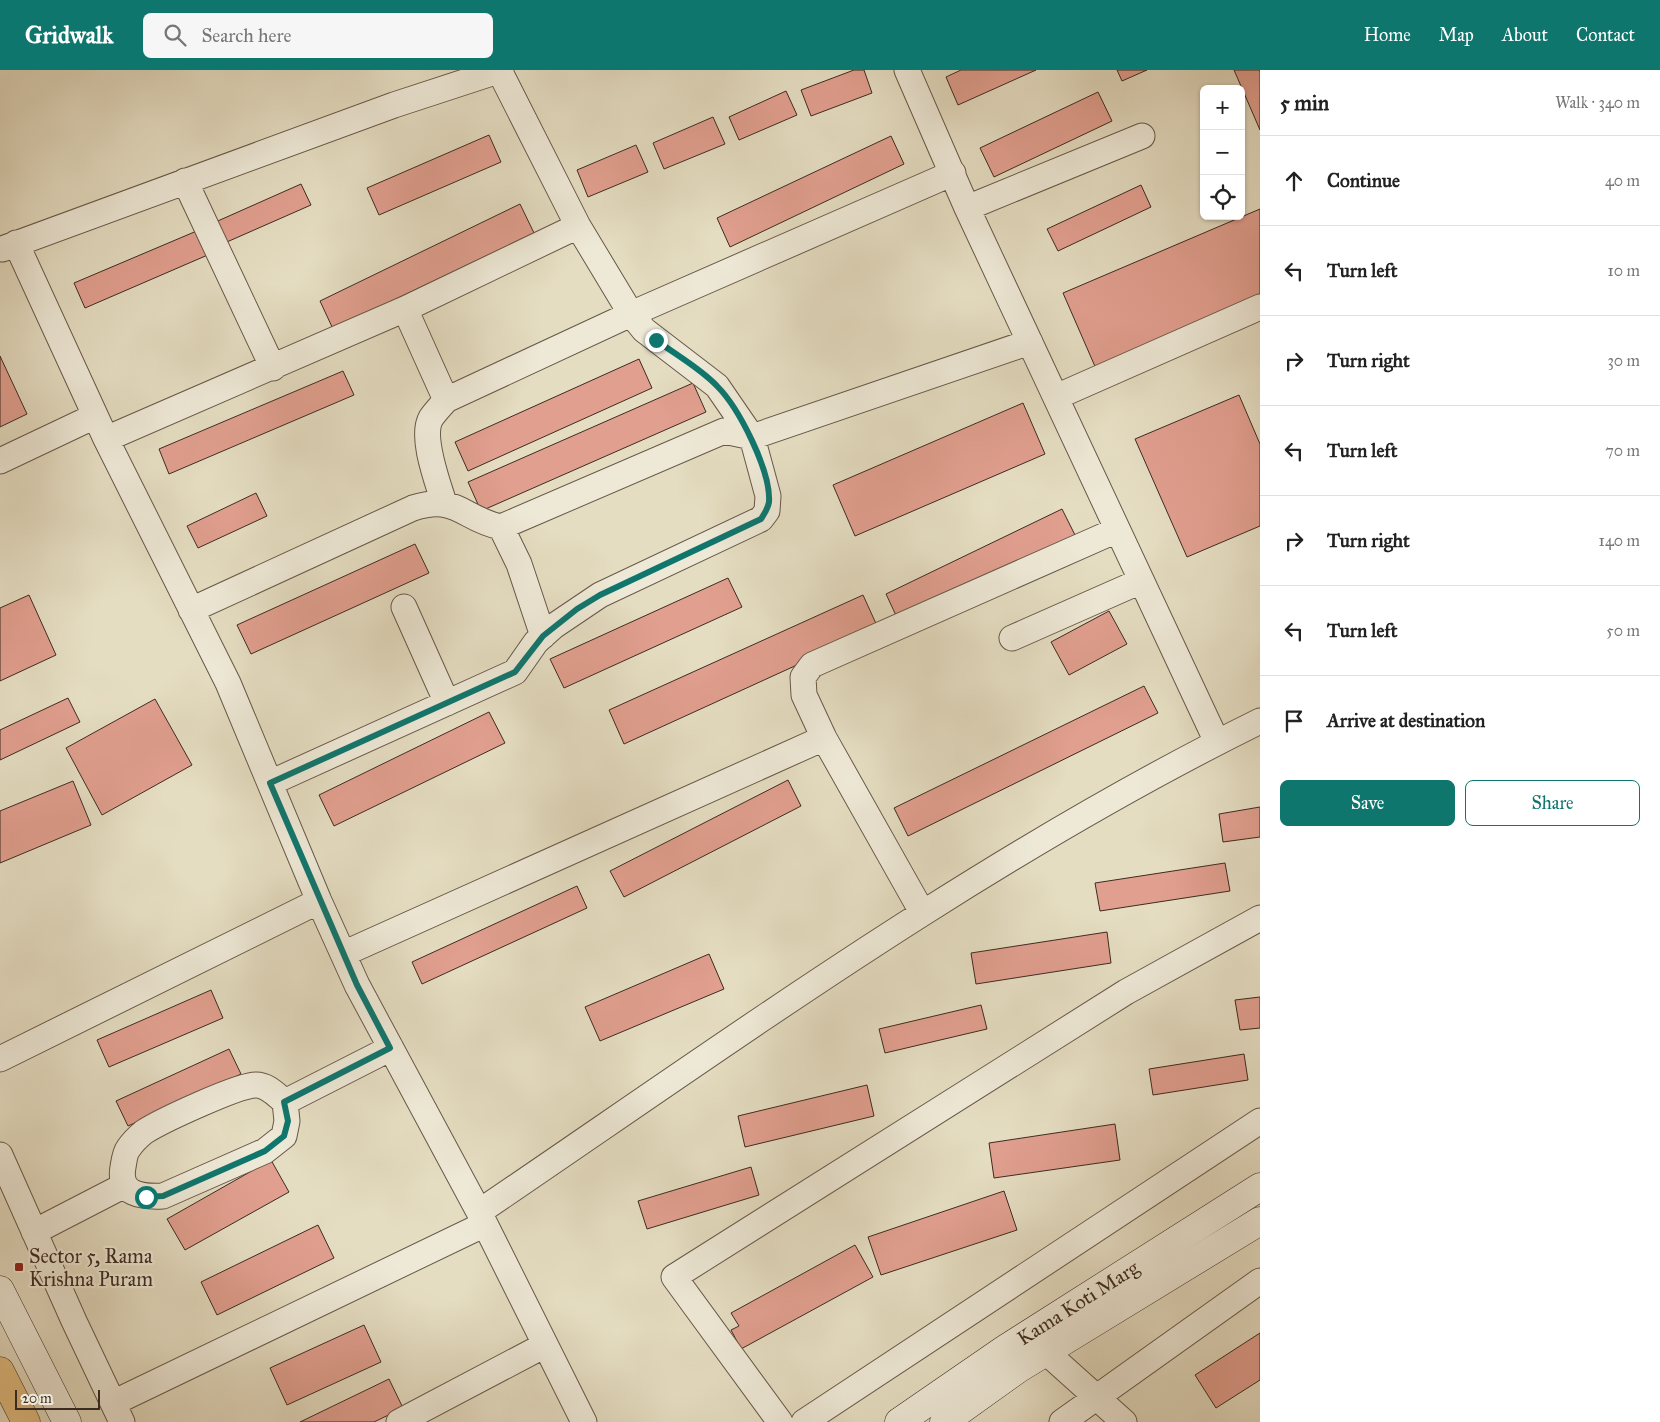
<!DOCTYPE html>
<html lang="en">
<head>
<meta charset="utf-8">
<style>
  :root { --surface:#fff; --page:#f6f6f6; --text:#222; --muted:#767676; --line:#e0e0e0; --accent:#0f766e }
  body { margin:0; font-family:"IM FELL Great Primer",serif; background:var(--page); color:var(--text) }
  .controls { position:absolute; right:15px; top:15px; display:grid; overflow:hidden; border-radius:8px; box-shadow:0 1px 4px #0004 }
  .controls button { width:45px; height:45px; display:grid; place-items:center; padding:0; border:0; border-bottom:1px solid var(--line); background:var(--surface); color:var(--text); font:25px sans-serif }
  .scale { position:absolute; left:15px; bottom:12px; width:85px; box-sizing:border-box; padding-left:5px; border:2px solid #3d2b20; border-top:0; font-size:14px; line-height:18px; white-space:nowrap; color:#3d2b20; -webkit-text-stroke:4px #eee9d7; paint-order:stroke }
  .stop { position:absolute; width:15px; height:15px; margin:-11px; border:4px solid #0f766e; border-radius:50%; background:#fff }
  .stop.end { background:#0f766e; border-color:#fff; box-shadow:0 1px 5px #0008 }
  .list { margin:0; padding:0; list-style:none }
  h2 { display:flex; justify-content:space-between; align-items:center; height:65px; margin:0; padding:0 20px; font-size:21px }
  h2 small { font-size:16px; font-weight:400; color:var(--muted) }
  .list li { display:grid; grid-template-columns:32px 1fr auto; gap:15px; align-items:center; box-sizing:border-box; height:90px; padding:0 20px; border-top:1px solid var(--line) }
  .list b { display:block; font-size:19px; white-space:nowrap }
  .list em { font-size:16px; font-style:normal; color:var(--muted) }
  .actions { display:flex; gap:10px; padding:15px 20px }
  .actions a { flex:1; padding:11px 0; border:1px solid var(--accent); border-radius:8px; text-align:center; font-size:18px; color:var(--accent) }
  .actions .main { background:var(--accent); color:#fff }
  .icon { flex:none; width:28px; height:28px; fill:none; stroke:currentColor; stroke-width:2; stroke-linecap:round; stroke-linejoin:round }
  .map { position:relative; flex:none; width:1260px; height:1352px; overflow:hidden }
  header { display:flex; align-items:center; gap:30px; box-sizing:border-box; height:70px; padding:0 25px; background:var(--accent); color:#fff }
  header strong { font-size:24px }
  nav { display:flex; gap:28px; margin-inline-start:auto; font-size:18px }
  .search { width:350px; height:45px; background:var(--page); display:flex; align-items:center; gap:12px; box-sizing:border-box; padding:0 18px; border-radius:8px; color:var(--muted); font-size:19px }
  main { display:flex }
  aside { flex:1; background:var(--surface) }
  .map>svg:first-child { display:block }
  .building { fill:#e19f8f; stroke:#3d2b20 }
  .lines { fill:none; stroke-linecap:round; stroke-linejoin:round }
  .street-casing { stroke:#675848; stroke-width:27 }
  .secondary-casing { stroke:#3d2b20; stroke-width:29 }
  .primary-casing { stroke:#3d2b20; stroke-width:29 }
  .street { stroke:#eee9d7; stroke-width:25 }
  .secondary { stroke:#eee9d7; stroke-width:28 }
  .primary { stroke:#e2be81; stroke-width:28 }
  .route { stroke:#0f766e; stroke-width:6 }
  .poi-dot { fill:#8f2418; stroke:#eee9d7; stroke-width:2 }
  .labels { text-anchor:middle; stroke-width:4.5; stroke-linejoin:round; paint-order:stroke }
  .poi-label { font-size:20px; fill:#3d2b20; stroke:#eee9d7; text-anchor:start }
  .street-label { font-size:20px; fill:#3d2b20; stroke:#eee9d7 }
</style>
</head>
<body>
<header>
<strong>Gridwalk</strong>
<div class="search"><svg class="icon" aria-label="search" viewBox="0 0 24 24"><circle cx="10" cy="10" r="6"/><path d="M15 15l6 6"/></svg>Search here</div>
<nav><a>Home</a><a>Map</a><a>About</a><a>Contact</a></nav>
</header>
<main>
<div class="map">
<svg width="1260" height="1352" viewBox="0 0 1260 1352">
  <rect width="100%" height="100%" fill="#e5ddc2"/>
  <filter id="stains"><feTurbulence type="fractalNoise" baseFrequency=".004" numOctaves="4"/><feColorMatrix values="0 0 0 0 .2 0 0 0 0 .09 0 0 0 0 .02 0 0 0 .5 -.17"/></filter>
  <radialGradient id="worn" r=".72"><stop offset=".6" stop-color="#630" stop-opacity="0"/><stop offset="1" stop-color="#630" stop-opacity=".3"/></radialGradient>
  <!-- building -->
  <path class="building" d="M854,0h10l8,23 -61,23 -10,-26z
    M961,0h75l-78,35 -12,-28z
    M1117,0h30l-25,11z
    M1234,0h26v60z
    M786,21l11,24 -58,25 -10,-23z
    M1098,22l14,29 -118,56 -14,-29z
    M713,47l12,27 -61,25 -11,-26z
    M489,65l12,27 -122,53 -12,-27z
    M891,66l13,28 -174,83 -13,-29z
    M636,75l12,27 -60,25 -11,-27z
    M301,114l10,21 -91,40 -9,-21z
    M1141,115l10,22 -93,44 -11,-22z
    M520,134l14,29 -201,96 -13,-28z
    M1260,139v92l-163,70 -34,-78z
    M199,160l11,24 -125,54 -11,-25z
    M0,286l27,58 -27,13z
    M639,289l13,29 -184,83 -13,-29z
    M343,301l11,24 -185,79 -10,-25z
    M693,313l13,29 -225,99 -13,-29z
    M1239,325l21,49v82l-73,31 -52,-118z
    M1023,333l22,51 -190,82 -22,-51z
    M256,423l11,23 -69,32 -11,-22z
    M1062,439l15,30 -177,85 -14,-30z
    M415,474l14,29 -178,81 -14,-29z
    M728,508l14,29 -178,81 -14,-29z
    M29,525l27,60 -56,26v-73z
    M863,525l15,33 -254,116 -15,-34z
    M1109,541l18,33 -58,31 -18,-33z
    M1144,616l14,27 -250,123 -14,-28z
    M68,628l12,24 -80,38v-30z
    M155,629l37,66 -90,50 -36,-67z
    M489,642l16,31 -171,83 -15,-31z
    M788,710l13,26 -177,91 -14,-26z
    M73,711l18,44 -91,38v-52z
    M1260,737v30l-37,5 -4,-28z
    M1225,793l5,28 -130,20 -5,-28z
    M577,816l10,22 -165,76 -10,-22z
    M1107,862l4,31 -135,21 -5,-31z
    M709,884l15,35 -124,52 -15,-34z
    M211,920l12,28 -114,49 -12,-27z
    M1260,927v31l-20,2 -5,-30z
    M981,935l6,24 -102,24 -6,-24z
    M229,979l12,25 -113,52 -12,-25z
    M1244,984l4,26 -95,15 -4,-26z
    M867,1015l7,31 -129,31 -7,-31z
    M1115,1054l5,36 -126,18 -5,-35z
    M271,1090l18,32 -104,58 -18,-31z
    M751,1097l8,28 -112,34 -9,-28z
    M1004,1121l13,39 -136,45 -13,-38z
    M318,1155l16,33 -117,57 -16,-33z
    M855,1175l18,32 -132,72 -10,-19 8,-4 -8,-13z
    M364,1255l17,37 -94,43 -17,-37z
    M1260,1263v47l-44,28 -21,-33z
    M389,1309l14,29 -29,14h-74z"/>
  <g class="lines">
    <defs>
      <path id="street" d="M907,0l60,138 250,534
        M185,111l88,187
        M967,138l175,-72
        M16,173l90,196 122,244 91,218 38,84 122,227
        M2,179l392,-144 107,-35
        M405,239l41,91 185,-86 322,-141
        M1056,327l204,-90
        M106,369l299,-130 173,-83
        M0,391l95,-45
        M444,433c-6,-20 -24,-66 -13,-85 4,-6 10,-12 15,-18
        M501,457l18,37 24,72
        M404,537l43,96
        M191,540l222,-102c45,-14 49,11 88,19l223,-96 28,6 278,-95
        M1012,568l129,-57
        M270,713l245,-111 21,-30 18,-16 46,-31 161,-76 6,-8 1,-15 -16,-59 -35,-51 -73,-56 -13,-16 -53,-88 -79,-156
        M922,842l-98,-174 -20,-43 -1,-18 9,-12 305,-135
        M343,884l481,-216
        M0,989l319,-158
        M285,1032c-9,-7 -17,-17 -29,-17 -18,0 -95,36 -112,47 -5,4 -12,11 -16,17 -3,4 -4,12 -5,18 -5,28 19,30 40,29l102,-45 19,-15 3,-15 -2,-19 106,-54
        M0,1085l74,166 48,101
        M34,1162l91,-47
        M1029,1270l17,12 78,70
        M113,1333l372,-179
        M399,1352l146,-77
        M584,1352l-105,-210c255,-173 505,-355 781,-491
        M780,1352l-106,-145 452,-285 134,-74
        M804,1352l456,-301
        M1062,1352l198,-141"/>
      <g id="secondary">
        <path d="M0,1220l67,132"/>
        <path id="s1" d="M899,1352l106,-73 255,-162"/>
        <path d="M944,1352l74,-53 242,-148"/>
      </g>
      <path id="primary" d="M0,1301l26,51"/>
    </defs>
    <!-- street casing -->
    <use href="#street" class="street-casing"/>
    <!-- secondary casing -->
    <use href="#secondary" class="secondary-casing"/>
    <!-- primary casing -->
    <use href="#primary" class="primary-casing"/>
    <!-- street -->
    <use href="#street" class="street"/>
    <!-- secondary -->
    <use href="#secondary" class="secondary"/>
    <!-- primary -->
    <use href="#primary" class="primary"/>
  </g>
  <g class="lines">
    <!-- route -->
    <path class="route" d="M146,1127l17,-1 102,-45 19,-15 4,-15 -4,-19 106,-54 -33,-63 -87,-202 245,-111 28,-36 34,-27 23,-14 161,-76c3,-5 7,-10 8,-17 2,-31 -30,-94 -52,-116 -17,-18 -41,-31 -61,-46"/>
  </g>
  <!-- markers -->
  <rect class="poi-dot" x="14" y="1192" width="10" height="10" rx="2.5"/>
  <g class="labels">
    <!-- poi labels -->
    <g class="poi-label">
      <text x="29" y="1193">Sector 5, Rama<tspan x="29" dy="23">Krishna Puram</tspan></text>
    </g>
    <!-- street labels -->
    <g class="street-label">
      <text dy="7" stroke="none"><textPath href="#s1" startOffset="215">Kama Koti Marg</textPath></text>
    </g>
  </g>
  <rect width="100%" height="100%" filter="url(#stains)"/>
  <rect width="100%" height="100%" fill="url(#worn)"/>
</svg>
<div class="controls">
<button>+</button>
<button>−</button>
<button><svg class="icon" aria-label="locate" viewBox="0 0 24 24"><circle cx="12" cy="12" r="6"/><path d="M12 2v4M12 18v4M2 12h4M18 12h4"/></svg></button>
</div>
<div class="scale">20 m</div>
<div class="stop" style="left:146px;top:1127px"></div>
<div class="stop end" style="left:656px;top:270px"></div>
</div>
<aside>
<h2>5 min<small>Walk · 340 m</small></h2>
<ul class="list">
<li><svg class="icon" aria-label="ahead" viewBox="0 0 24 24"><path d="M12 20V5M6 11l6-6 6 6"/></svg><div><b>Continue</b></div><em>40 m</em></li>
<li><svg class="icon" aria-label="left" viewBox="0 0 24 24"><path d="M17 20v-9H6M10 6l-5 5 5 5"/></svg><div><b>Turn left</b></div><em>10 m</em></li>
<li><svg class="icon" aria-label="right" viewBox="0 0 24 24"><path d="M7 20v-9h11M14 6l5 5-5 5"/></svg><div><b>Turn right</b></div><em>30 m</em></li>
<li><svg class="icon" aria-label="left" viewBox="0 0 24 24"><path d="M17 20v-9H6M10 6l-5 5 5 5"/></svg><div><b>Turn left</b></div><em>70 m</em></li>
<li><svg class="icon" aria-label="right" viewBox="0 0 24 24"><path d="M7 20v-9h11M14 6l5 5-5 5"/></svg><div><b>Turn right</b></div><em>140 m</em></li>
<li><svg class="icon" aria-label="left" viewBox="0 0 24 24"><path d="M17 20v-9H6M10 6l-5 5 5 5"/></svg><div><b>Turn left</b></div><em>50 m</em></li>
<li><svg class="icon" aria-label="arrive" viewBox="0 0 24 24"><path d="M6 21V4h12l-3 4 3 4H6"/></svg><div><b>Arrive at destination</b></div></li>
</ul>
<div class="actions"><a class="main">Save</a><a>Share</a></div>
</aside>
</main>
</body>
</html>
